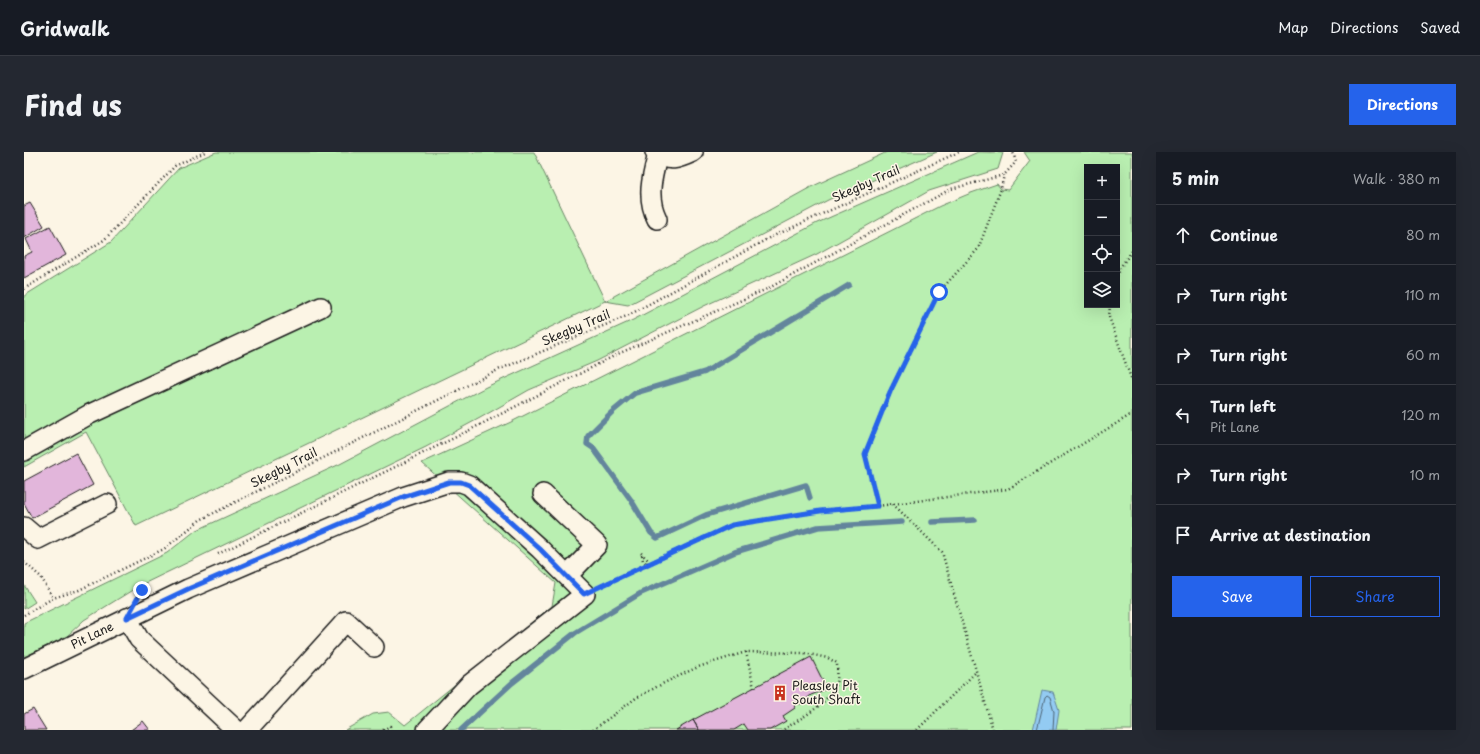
<!DOCTYPE html>
<html lang="en">
<head>
<meta charset="utf-8">
<style>
  :root { --surface:#171b24; --page:#242831; --text:#f1f3f6; --muted:#9ea1a6; --line:#363941; --accent:#2563eb }
  body { margin:0; font-family:"Playpen Sans",sans-serif; background:var(--page); color:var(--text) }
  .controls { position:absolute; right:12px; top:12px; display:grid; overflow:hidden; border-radius:0px; box-shadow:0 4px 16px #0002 }
  .controls button { width:36px; height:36px; display:grid; place-items:center; padding:0; border:0; border-bottom:1px solid var(--line); background:var(--surface); color:var(--text); font:20px sans-serif }
  .stop { position:absolute; width:12px; height:12px; margin:-9px; border:3px solid #2563eb; border-radius:50%; background:#fff }
  .stop.end { background:#2563eb; border-color:#fff; box-shadow:0 1px 4px #0008 }
  .list { margin:0; padding:0; list-style:none }
  h2 { display:flex; justify-content:space-between; align-items:center; height:52px; margin:0; padding:0 16px; font-size:17px }
  h2 small { font-size:13px; font-weight:400; color:var(--muted) }
  .list li { display:grid; grid-template-columns:26px 1fr auto; gap:12px; align-items:center; box-sizing:border-box; height:60px; padding:0 16px; border-top:1px solid var(--line) }
  .list b { display:block; font-size:15px; white-space:nowrap }
  .list p { margin:0; font-size:13px; white-space:nowrap; color:var(--muted) }
  .list em { font-size:13px; font-style:normal; color:var(--muted) }
  .actions { display:flex; gap:8px; padding:12px 16px }
  .actions a { flex:1; padding:9px 0; border:1px solid var(--accent); border-radius:0px; text-align:center; font-size:14px; color:var(--accent) }
  .actions .main { background:var(--accent); color:#fff }
  .icon { flex:none; width:22px; height:22px; fill:none; stroke:currentColor; stroke-width:2; stroke-linecap:round; stroke-linejoin:round }
  .map { position:relative; flex:none; width:1108px; height:578px; overflow:hidden; border-radius:0px }
  header { display:flex; align-items:center; gap:24px; box-sizing:border-box; height:56px; padding:0 20px; background:var(--surface); border-bottom:1px solid var(--line) }
  header strong { font-size:19px }
  nav { display:flex; gap:22px; margin-inline-start:auto; font-size:14px }
  .intro { display:flex; align-items:center; justify-content:space-between; box-sizing:border-box; height:96px; padding:0 24px }
  h1 { margin:0; font-size:28px }
  .button { padding:10px 18px; border-radius:0px; background:var(--accent); color:#fff; font-size:14px; font-weight:700 }
  main { display:flex; gap:24px; padding:0 24px }
  aside { flex:1; background:var(--surface); border-radius:0px; box-shadow:0 4px 16px #0002 }
  .map>svg:first-child { display:block }
  .green { fill:#b9efb1; stroke:#6a8666; fill-rule:evenodd }
  .water { fill:#93cbf2; stroke:#63859c }
  .lines { fill:none; stroke-linecap:round; stroke-linejoin:round }
  .shore { stroke:#4c6272; stroke-width:1 }
  .stream { stroke:#63859c; stroke-width:5.5 }
  .building { fill:#e2b6db; stroke:#1c1c1c }
  .minor-casing { stroke:#1c1c1c; stroke-width:22 }
  .path { stroke:#1c1c1c; stroke-width:2.5; stroke-dasharray:1 3; stroke-linecap:butt }
  .minor { stroke:#fcf5e5; stroke-width:19 }
  .route { stroke:#2563eb; stroke-width:5 }
  .labels { text-anchor:middle; stroke-width:3; stroke-linejoin:round; paint-order:stroke }
  .street-label { font-size:12px; fill:#1c1c1c; stroke:#fcf5e5 }
  .poi-label { font-size:12px; fill:#1c1c1c; stroke:#fcf5e5; text-anchor:start }
</style>
</head>
<body>
<header>
<strong>Gridwalk</strong>
<nav><a>Map</a><a>Directions</a><a>Saved</a></nav>
</header>
<div class="intro"><h1>Find us</h1><a class="button">Directions</a></div>
<main>
<div class="map">
<svg width="1108" height="578" viewBox="0 0 1108 578">
  <rect width="100%" height="100%" fill="#fcf5e5"/>
  <filter id="ink" filterUnits="userSpaceOnUse"><feTurbulence type="fractalNoise" baseFrequency=".025" numOctaves="2"/><feDisplacementMap in="SourceGraphic" scale="8" xChannelSelector="R" yChannelSelector="G"/><feConvolveMatrix kernelMatrix="1 2 1 2 8 2 1 2 1" color-interpolation-filters="sRGB"/></filter>
  <g filter="url(#ink)">
    <!-- green -->
    <path class="green" d="M192,0h318l71,149 206,-114 76,-35h50l-109,48 -200,105 -23,-4 -469,225 -50,-94 -62,35v-171l87,-54 68,-74z
      M954,0l25,1 -5,16 -69,22 -112,63 -113,52 -107,55 -68,29 -49,28 -54,29 -287,139 -55,34 -18,17 -42,20v-34l143,-70 28,-22 145,-67 146,-77 147,-67 184,-97z
      M1000,0h108v578h-787l28,-16 16,-2 16,13 147,-119 4,-23 -134,-120 89,-41 429,-216 31,-13 26,-9 4,5 7,1 22,-29zM1063,15h30v138h-30z
      M0,433l11,17 -11,7z"/>
    <!-- water -->
    <path class="water" d="M1018,538l11,2 6,18 -3,20h-23z"/>
    <g class="lines">
      <!-- shore -->
      <path class="shore" d="M1013,578l8,-33 2,-2 3,2 4,14 -1,19"/>
      <!-- stream -->
      <path class="stream" d="M786,346l-4,-13 -100,30 -49,23 -6,-5 -20,-33 -38,-52 -6,-4 1,-8 24,-24 23,-19 70,-21 144,-87
        M908,370l43,-2
        M437,578l51,-47 63,-50 66,-40 94,-41 83,-25 84,-5"/>
    </g>
    <!-- building -->
    <path class="building" d="M6,51l14,23 -20,12v-32z
      M26,74l16,29 -42,23v-22l8,-4 -6,-13z
      M52,301l17,32 -61,33 -8,-15v-22z
      M787,505l16,32 -16,6 -10,9 -7,-1 1,5 -12,8 3,5 -16,9h-22l-4,-6 -10,6h-35l-6,-10z
      M9,557l13,21h-22v-16z
      M669,568l6,10h-23z
      M119,569l7,9h-19z"/>
    <g class="lines">
      <defs>
        <g id="minor">
          <path d="M631,0c14,11 23,7 38,0"/>
          <path d="M633,67c-11,-22 -5,-42 1,-65"/>
          <path d="M0,299l66,-37 231,-107"/>
          <path d="M519,342l54,51 -29,30"/>
          <path d="M0,375l14,12 69,-35"/>
          <path d="M103,466l12,21 97,91"/>
          <path id="s1" d="M0,517l164,-80 215,-92 46,-15h12l8,3 71,64 45,45 -116,91 -42,45"/>
          <path d="M223,578l99,-109 28,26"/>
        </g>
      </defs>
      <!-- minor casing -->
      <use href="#minor" class="minor-casing"/>
      <!-- path -->
      <path class="path" d="M1093,124l5,-11 10,-14
        M0,137l80,-49 71,-74 30,-14
        M1086,153l-1,12 23,64
        M869,352l49,48 51,178
        M854,354l-13,-52 25,-62 49,-100 39,-43 23,-60 3,-14
        M617,401l7,7 -1,4
        M194,402l242,-119 160,-82 147,-64 184,-100 53,-14 12,-13 -3,-10
        M618,403l1,6 4,3
        M0,410l17,15 12,21
        M577,434l131,-61 88,-14 58,-5 130,-17 124,-75
        M0,463l29,-17 26,-8 85,-41 36,-29 298,-150 131,-55 140,-77 190,-86
        M722,500l8,36
        M359,578l7,-4 1,4
        M569,578l43,-32 28,-15 34,-16 48,-15 58,1 24,5 9,5c0,5 1,11 0,16 -5,24 -35,38 -54,51
        M893,578l59,-58"/>
      <!-- minor -->
      <use href="#minor" class="minor"/>
    </g>
  </g>
  <g class="lines" filter="url(#ink)">
    <!-- route -->
    <path class="route" d="M118,438l-15,28 61,-29 215,-92 46,-15h12l8,3 71,64 44,45 148,-69 88,-14 58,-5 -13,-52 25,-62 49,-100"/>
  </g>
  <!-- icons -->
  <defs>
    <symbol id="building-bare" viewBox="-9 -9 18 18"><path d="M-4-6H4V6H1V3H-1V6H-4ZM-2.5-4.3h1.7v1.8h-1.7ZM.8-4.3h1.7v1.8H.8ZM-2.5-1h1.7V.8h-1.7ZM.8-1h1.7V.8H.8Z" fill="#c8321e" stroke="#fcf5e5" stroke-width="2.5" paint-order="stroke"/></symbol>
  </defs>
  <g fill-rule="evenodd">
    <use href="#building-bare" x="745" y="530" width="22" height="22"/>
  </g>
  <g class="labels">
    <!-- street labels -->
    <g class="street-label">
      <text transform="translate(842 32) rotate(-24)" y="4">Skegby Trail</text>
      <text transform="translate(552 176) rotate(-23)" y="4">Skegby Trail</text>
      <text transform="translate(260 316) rotate(-27)" y="4">Skegby Trail</text>
      <text dy="4" stroke="none"><textPath href="#s1" startOffset="76">Pit Lane</textPath></text>
    </g>
    <!-- poi labels -->
    <g class="poi-label">
      <text x="768" y="538">Pleasley Pit<tspan x="768" dy="14">South Shaft</tspan></text>
    </g>
  </g>
</svg>
<div class="controls">
<button>+</button>
<button>−</button>
<button><svg class="icon" aria-label="locate" viewBox="0 0 24 24"><circle cx="12" cy="12" r="6"/><path d="M12 2v4M12 18v4M2 12h4M18 12h4"/></svg></button>
<button><svg class="icon" aria-label="layers" viewBox="0 0 24 24"><path d="M12 4l9 5-9 5-9-5zM3 14l9 5 9-5"/></svg></button>
</div>
<div class="stop" style="left:915px;top:140px"></div>
<div class="stop end" style="left:118px;top:438px"></div>
</div>
<aside>
<h2>5 min<small>Walk · 380 m</small></h2>
<ul class="list">
<li><svg class="icon" aria-label="ahead" viewBox="0 0 24 24"><path d="M12 20V5M6 11l6-6 6 6"/></svg><div><b>Continue</b></div><em>80 m</em></li>
<li><svg class="icon" aria-label="right" viewBox="0 0 24 24"><path d="M7 20v-9h11M14 6l5 5-5 5"/></svg><div><b>Turn right</b></div><em>110 m</em></li>
<li><svg class="icon" aria-label="right" viewBox="0 0 24 24"><path d="M7 20v-9h11M14 6l5 5-5 5"/></svg><div><b>Turn right</b></div><em>60 m</em></li>
<li><svg class="icon" aria-label="left" viewBox="0 0 24 24"><path d="M17 20v-9H6M10 6l-5 5 5 5"/></svg><div><b>Turn left</b><p>Pit Lane</p></div><em>120 m</em></li>
<li><svg class="icon" aria-label="right" viewBox="0 0 24 24"><path d="M7 20v-9h11M14 6l5 5-5 5"/></svg><div><b>Turn right</b></div><em>10 m</em></li>
<li><svg class="icon" aria-label="arrive" viewBox="0 0 24 24"><path d="M6 21V4h12l-3 4 3 4H6"/></svg><div><b>Arrive at destination</b></div></li>
</ul>
<div class="actions"><a class="main">Save</a><a>Share</a></div>
</aside>
</main>
</body>
</html>
